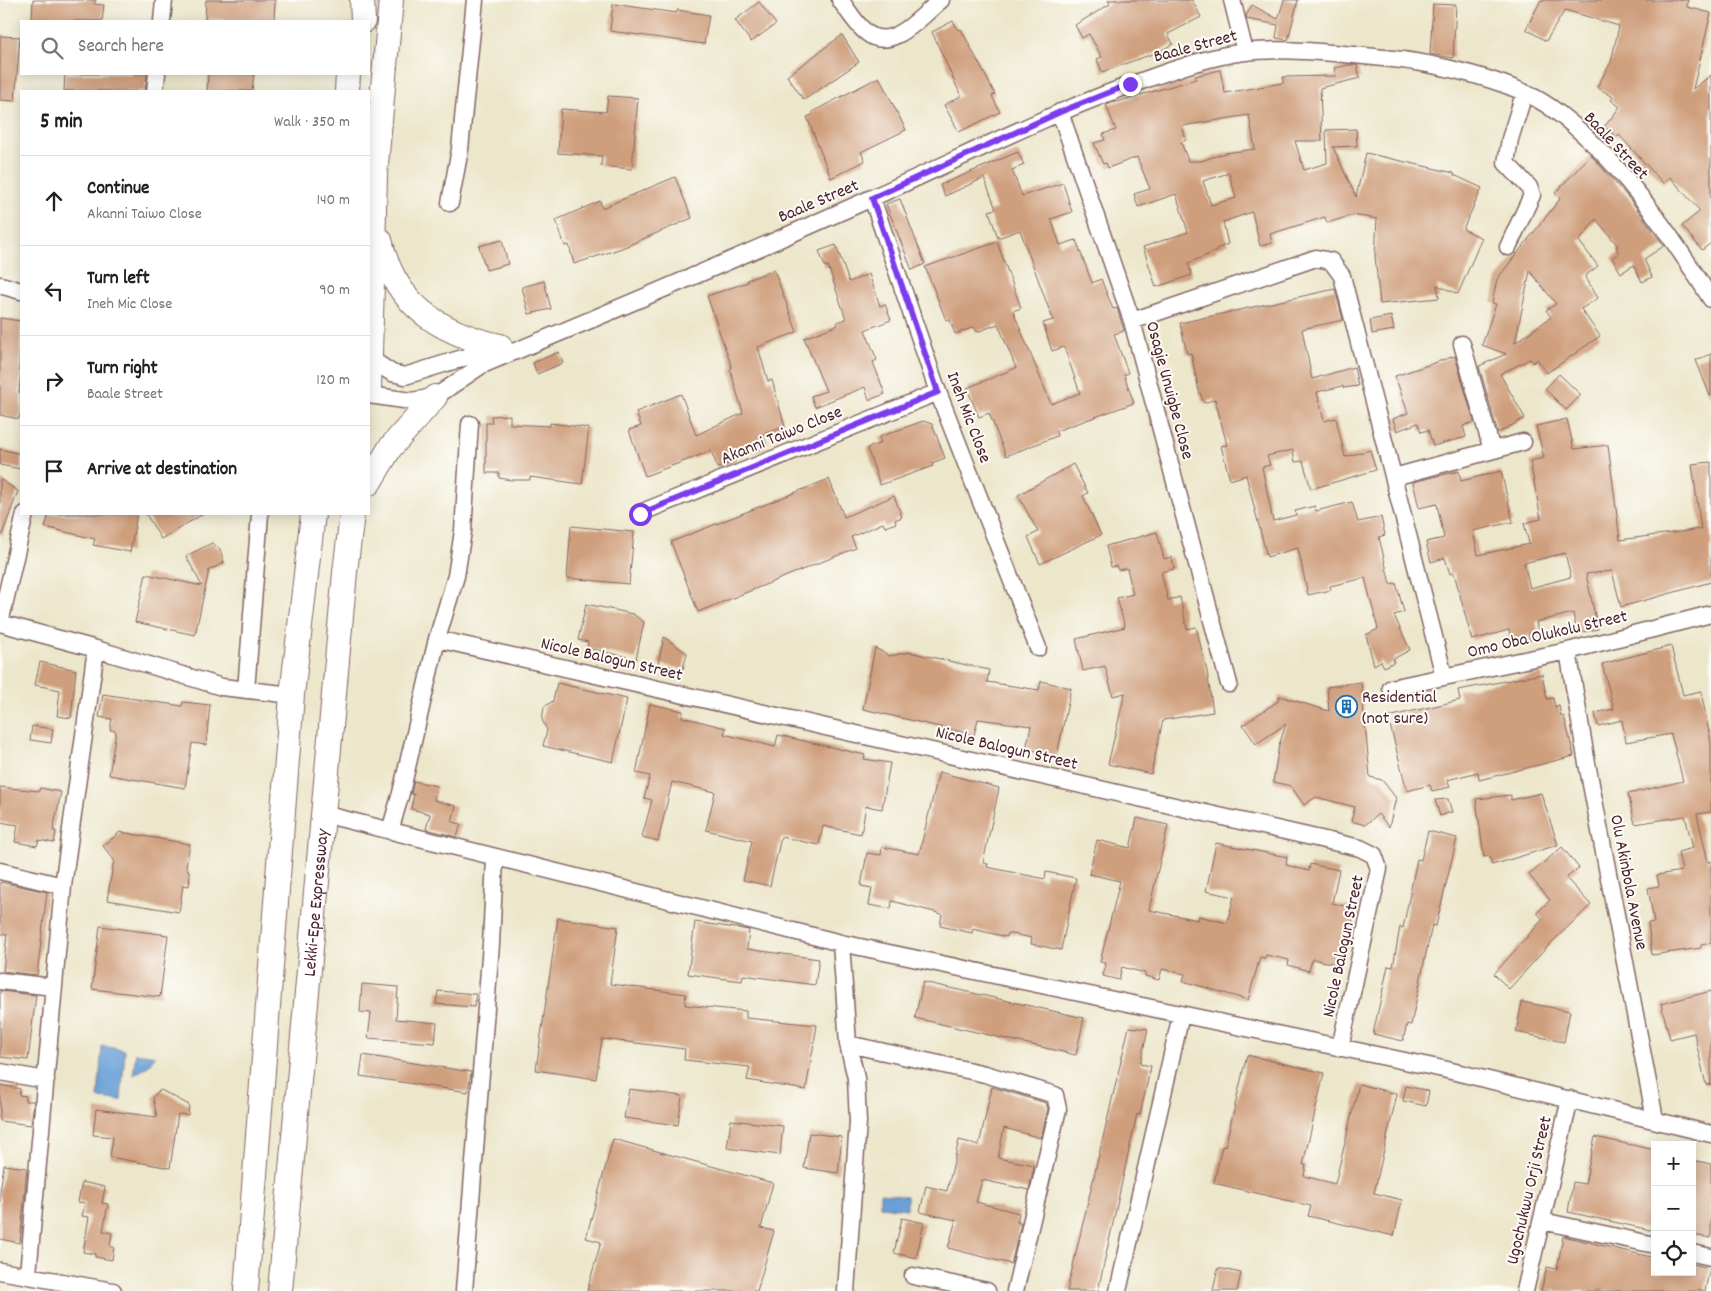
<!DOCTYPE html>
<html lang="en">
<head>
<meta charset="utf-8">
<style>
  :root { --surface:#fff; --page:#f2f2f2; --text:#202124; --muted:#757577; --line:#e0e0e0 }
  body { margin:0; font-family:Dekko,sans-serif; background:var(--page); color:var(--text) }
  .controls { position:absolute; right:15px; bottom:15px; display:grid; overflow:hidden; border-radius:0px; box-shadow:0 2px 12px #0003 }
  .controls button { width:45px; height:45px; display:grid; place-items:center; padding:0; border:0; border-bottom:1px solid var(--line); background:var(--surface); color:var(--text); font:25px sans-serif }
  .stop { position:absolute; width:15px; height:15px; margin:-11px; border:4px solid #7c3aed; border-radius:50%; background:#fff }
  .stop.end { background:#7c3aed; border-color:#fff; box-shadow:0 1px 5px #0008 }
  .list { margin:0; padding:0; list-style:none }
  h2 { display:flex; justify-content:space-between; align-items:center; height:65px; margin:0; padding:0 20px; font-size:21px }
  h2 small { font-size:16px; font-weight:400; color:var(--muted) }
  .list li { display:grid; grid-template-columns:32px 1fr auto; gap:15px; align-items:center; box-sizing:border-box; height:90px; padding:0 20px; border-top:1px solid var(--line) }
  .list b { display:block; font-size:19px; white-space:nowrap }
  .list p { margin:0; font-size:16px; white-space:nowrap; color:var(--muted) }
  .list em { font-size:16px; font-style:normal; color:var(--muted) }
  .icon { flex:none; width:28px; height:28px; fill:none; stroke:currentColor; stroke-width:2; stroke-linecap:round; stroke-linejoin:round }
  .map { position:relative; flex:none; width:1711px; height:1291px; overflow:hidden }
  .search { position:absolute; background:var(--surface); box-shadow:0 2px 12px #0003; left:20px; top:20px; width:350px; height:55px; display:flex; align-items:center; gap:12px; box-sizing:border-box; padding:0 18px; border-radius:0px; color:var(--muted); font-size:19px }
  .panel { position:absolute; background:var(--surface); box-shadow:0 2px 12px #0003; left:20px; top:90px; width:350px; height:425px; border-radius:0px }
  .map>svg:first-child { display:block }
  .water { fill:#69a0d7; stroke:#5a6081 }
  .building { fill:#cf9f7d; fill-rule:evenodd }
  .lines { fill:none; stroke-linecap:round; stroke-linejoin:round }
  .minor-casing { stroke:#836563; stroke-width:19 }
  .highway-casing { stroke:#836563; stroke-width:26 }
  .minor { stroke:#fff; stroke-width:16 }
  .highway { stroke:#fff; stroke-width:24 }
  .route { stroke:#7c3aed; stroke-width:6 }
  .labels { text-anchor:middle; stroke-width:4; stroke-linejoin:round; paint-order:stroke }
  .street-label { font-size:18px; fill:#4a1f2b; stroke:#fdfcf7 }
  .poi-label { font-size:18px; fill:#4a1f2b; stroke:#fdfcf7; text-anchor:start }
</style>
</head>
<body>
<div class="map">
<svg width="1711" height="1291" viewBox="0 0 1711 1291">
  <rect width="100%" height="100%" fill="#fdfcf7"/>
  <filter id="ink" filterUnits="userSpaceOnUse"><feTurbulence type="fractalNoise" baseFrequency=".02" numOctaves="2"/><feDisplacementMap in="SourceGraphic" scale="10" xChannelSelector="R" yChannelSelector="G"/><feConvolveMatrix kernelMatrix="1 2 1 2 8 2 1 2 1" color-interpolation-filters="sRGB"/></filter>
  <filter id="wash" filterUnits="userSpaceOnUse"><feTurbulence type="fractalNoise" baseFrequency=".0096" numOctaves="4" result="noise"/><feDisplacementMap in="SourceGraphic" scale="20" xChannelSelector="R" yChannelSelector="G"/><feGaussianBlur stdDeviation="1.12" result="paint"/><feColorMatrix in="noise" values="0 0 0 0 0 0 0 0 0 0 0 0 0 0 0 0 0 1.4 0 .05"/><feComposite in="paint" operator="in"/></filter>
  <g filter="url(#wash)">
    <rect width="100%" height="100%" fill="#ece6ca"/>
    <!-- water -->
    <path class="water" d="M102,1046l23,4 -4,50 -23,-2z
      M136,1053l19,3 -9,12 -13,7z
      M880,1193l27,3v13l-27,-3z"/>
    <g id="blocks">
      <!-- building -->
      <path class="building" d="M33,0h63l-2,4 10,1 -2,16h-70z
        M206,0h69l-1,21 -69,-2z
        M1108,0h84l9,17 -33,17 5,10 -15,8 -56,20 -5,-13 5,-2 -13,-23 -7,4 -7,-13 35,-21z
        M1284,0h14l-10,40 -12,-2 2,-13 -31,-6 -1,-3 6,-11 26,14z
        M1541,0h147l-1,7 24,6 -18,76 18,-14v168l-9,7 -20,-24 18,-15 -30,-34 -7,6 -44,-48 -2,2 -13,-10 16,-20 -9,-7 2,-3 -16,-10 14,-25 8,-36 -54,-16 -19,31 -20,-12z
        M759,2l17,22 -25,18 -16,-22z
        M613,4l64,9v-3l32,5 -5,29 -94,-13z
        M1433,4l23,1 -3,53 -23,-4z
        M953,21l5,9 3,-1 34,65 -3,2 8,16 -41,20 -15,-27 17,-9 -29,-64z
        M842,35l17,27 -55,38 -17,-24z
        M0,36l20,1 -5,64 -15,-1z
        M1349,65h8l3,13 -40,10 2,53h-27l9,29 23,-7 -1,-33 30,-1 1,17 -24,1 23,50 10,-44 88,20v2l28,13 -19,41 19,9 -24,56 -21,-9 2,13 -59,6 -5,-48 2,-37 -24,-4 -26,8 -2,-6 -55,17 2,9 -12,3 -8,-34 -29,10 5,22 -12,5 1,2 -29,12 4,12 -36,12 -13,-40 45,-15 -12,-38 -38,13 -4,-13 16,-5 -13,-32 -29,11 -2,-5 -3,1 -9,-21 11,-3 -2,-6 13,-4 -10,-25 90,-26 -1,-3 25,-6 5,23 58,-10v-6l53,-1 -2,-8zM1249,115l6,34 -30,4 -24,8h-13l-7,-19 5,-2 -4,-14zM1229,173l7,25 -25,7 -8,-24z
        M65,74h82l-2,17h-81z
        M208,74h46l-2,17h-45z
        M879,77l27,53 -45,22 4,9 -34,17 -24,-61 7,-3 -2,-2z
        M608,96l30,2 -6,71 -31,-3 1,-10 -44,-3 3,-44 45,3z
        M1018,152l6,13 -12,5 10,26 41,-13 9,29 -21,7 9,26 16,-5 16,43 9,-4 12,30 4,-1 7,23 -10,3 14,39 -4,2 10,28 -78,28 1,5 -51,20 -17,-43 -10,4 -12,-29 49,-20 -18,-44 -21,8 -3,-5 -19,7 -5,-14h-4l-21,-53 72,-25 24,66 -8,3 38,93 29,-11 -16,-46 -12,4 -9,-28 10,-3 -33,-90 -22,8 -9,-27 7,-2 -12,-31 -39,18 -5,-11z
        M1591,155l41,47 32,44 -20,13 8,18 -10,5 -8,-17 -13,8 -9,-15 7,-5 -3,-6 2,-1 -22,-27 -17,22 19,25 -13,10 13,22 -17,11 19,27 -53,37 -10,-14 -4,4 -3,-4 -30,15 25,44 -27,15 -19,-67 27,-12 -24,-9 14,-41 -4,-1 5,-24 63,-80 -5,-6zM1530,271l26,33 -10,6 5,7 -36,26z
        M675,177l17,41 -70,30 -48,16 -5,-19 -4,1 -9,-26 44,-19 2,7z
        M900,199l25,65 -13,6 -26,-66z
        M502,240l6,24 -22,6 -7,-24z
        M836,245l13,37 20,-8 11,32 5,-2 6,16 -26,10 12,30 -4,2 12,32 -16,6 -4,-13 -50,20 -4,-11 15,-5 -22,-53 34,-13 -1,-3 9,-3 -18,-53 -3,1 -6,-16z
        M774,270l23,62 -39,15 10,34 4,-1 13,47 -22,7 4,12 -32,11 1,3 -18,8 -7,-17 -66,25 -16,-46 12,-4 -5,-14 45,-18 15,41 47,-22 -13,-44 2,-1 -25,-72 41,-14 -1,-2z
        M544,281l7,28 -22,5 -7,-27z
        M1335,289l8,31 -41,9 10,50 42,-12 4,19 -15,2v-2l-26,6 7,29 12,-3 9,39 25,-7 6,20 -65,19 -8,-28 -8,1 -2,-12 -26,6 3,9 -8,2 11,54 23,-6 -1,-4 20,-5 1,5 36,-9 6,20 23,-5 4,18 -6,2 11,47 6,-1 8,29 -10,3 16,35 -17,9 1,3 -10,5 -3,-6 -7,4 -8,-30 12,-6 -13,-51 -35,8 1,4 -23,5 -10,-47 -31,9 -21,-82 -16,5 -9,-34 6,-1 -12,-46 -11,4 -5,-12 -8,-38 -4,1 -7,-31z
        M1391,316l3,14 -22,4 -2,-14z
        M0,318l21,3 -2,49 2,1 -2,21 2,1v17l-2,9 -19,-4z
        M559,352l4,11 -26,11 -4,-11z
        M1711,354v42h-1l-14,-36z
        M1455,356l19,66 -11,4 3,11 -33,9 -5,-16 -7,2 -3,-9 -21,8 -4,-12 15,-6 -13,-37z
        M1559,374l22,21 -15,15 -21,-21z
        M510,415v9l40,2v-3l39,5 -7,56 -52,-7v3h-19l-12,-2v-5h-13v-50h6l-1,-7z
        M1567,419l7,30 34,-4 12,95 81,-11 -9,-65 19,-2v120l-90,25 -9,-36 -26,3 12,55 -21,4 -4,-20 -37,9 2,9 -10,2 2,8 -17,5 -4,-16 -37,10 -18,-67 -4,1 -5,-16 -14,4 -5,-20 18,-4 -7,-34 -18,4 -6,-26 46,-11 2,10 40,-10 12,51 -40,9 5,24 51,-11 -5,-21 17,-4 -11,-58 14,-3 -8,-32zM1565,553l6,24 -41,11 -6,-25z
        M923,421l9,3 13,34 -13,5 1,3 -53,19 -13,-37 14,-5 -2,-6z
        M0,449l21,5v15l-21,-4z
        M1073,464l15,29 -5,3 18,39 -61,29 -12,-27 10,-5 -20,-37z
        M0,479l18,12 -16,44h-2z
        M829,479l15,38 50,-21 8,21 -7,3 1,3 -11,4 -2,-4 -32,14 5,11 -158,64 -27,-70z
        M49,514h88l-7,38 -37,-7 2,-6 -50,-12z
        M146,514h57l-42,25z
        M571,526l63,6 -5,52 -62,-6z
        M1157,532l7,27 8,-2 2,12 -13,3 7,28 12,-3 7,32 9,-2 11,44 6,41 -50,8 -12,54 -43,-10 17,-71 -12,3 -8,-30 -22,5 -7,-32 49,-12 -8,-29 16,-4 -6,-26 -9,2 -2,-4 -5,1 -5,-21z
        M212,543l8,6 4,14 -15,7 -14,65 -60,-13 11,-48 56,12 -16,-30z
        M586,604l47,10 11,8 -8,37 -49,-11 1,-6 -10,-2z
        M664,637l23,16 -4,16 -25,-5z
        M1671,646l12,49 18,-4 10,52v69l-14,2 11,48 3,-1v82l-10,2v3l-49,7 -4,-32 6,-1 -6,-34 11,-2 -2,-11 25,-4 -4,-19 15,-4 -8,-32 -50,8 -7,-30 55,-13 -12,-47 -45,8 -4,-22 -24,6 -3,-13 19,-4 -12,-45z
        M875,648l15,8 19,-4 80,18 -2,12 52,8 2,-9 30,7 -14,67 -31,-6 5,-23 -53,-7 -4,16 -111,-26z
        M40,662l36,8 -5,48 -14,-2 3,-26 -25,-5z
        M1542,674l5,25 6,-1 2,9 4,-2 2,12 3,-1 10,40 -95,24 -1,-8 -31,8 3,7 -18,4 -2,-6 -23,6 -19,-74 72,-17 -2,-10z
        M1361,682l9,95 12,3 14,18 -7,29 -11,-13 -13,11 -14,-4 4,-14 -39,-10 -12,8 -13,-19 -18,-4 6,-37 7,-21 -30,20 -13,-19 35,-24 1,-5 50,15 -2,-24z
        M557,683l70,16 -14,63 -70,-16 4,-16 -5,-10 2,-13 9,-6z
        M103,694l79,12 1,-4 27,3 -4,40 -14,-2 -7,45 -76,-13 7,-44 -6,-1 2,-11 -13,-2z
        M650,704l33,7 -1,6 44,11 -2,6 51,13 3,-12 87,20 -1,4 26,4 -8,46 -16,-3 -5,28 -38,-8 -4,19 -38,-8 -11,49 -27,-6 9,-39 -46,-11 9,-38 -43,-10 -14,59 -16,-4 10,-37 -8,-2 6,-22 -14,-3z
        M32,726l21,3 -2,14 -21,-3z
        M939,772l60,16 -16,75 5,1 -1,3 58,12 1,-7 30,6 -15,72 -30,-6 1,-6 -24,-5 -1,4 -34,-8 -1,4 -32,-7 2,-12 -50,-13 -1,8 -22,-4 3,-17 -11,-2 6,-33 14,2 1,-8 37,7z
        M414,781l23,5 -3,14 22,6 -4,16 9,2 -4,13 -31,-8 4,-15 -19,-5 3,-15h-3z
        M0,787l39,4 1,-3 21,4 -8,39h3l-2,12 -15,-3 -2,6 -22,-4 3,-17 -18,-3z
        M1541,793l17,52 -66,20 -2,-9 -6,1 -8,-58 35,-4v5z
        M1448,799l4,13 -12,4 -5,-16z
        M1137,818l31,7 -19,85 49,10 1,-4 28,7 7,-26 -28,-6 10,-48 71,14 -1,8 23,6 1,-7 29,6 -7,33 24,6 -16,56 -28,-6 -3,12 -21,-6 1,-5 -23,-5 -1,3 -5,-1 -12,43 -65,-19 2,-7 -23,-5 -3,11 -14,-4v-3l-23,-6 -3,13 -16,-4 3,-13 -6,-1 20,-81 -31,-7 8,-34 33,8z
        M1428,831l29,7 -21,88 -4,-1 -21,100 -4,-1 -4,17 -30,-7 15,-68 5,1 7,-40 3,1 14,-69 4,1z
        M120,832l70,12 -4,22 4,8 -1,12 -6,-1 -4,27 -72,-12 7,-40 -11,-14z
        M1562,847l17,21 -13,10 25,27 -41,39 -41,45 -15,-15 49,-55 -6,-6 13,-13 -21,-25z
        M0,882l47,10 -10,83 -34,-4 4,-37h-7z
        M558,918l60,9 -8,57 76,10 -1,11 61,6v7l71,7 -11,65 -59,-10 3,-13 -66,-7 1,-11 -83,-10 -6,40 -60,-9z
        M695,922l54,8 -2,19 72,10 -4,26 -72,-10 -1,6 -54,-7z
        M100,926l68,9 -8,62 -68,-8z
        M923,982l161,36 -8,37 -161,-37z
        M362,984l36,3 -2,32 41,4 -2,20 -67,-5 3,-25 -11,-1z
        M0,991l36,4 -8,65 -28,-3z
        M438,991l38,3 -2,13 -38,-3z
        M1711,991v93l-5,1 -12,-52 -24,6 -9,-35z
        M1522,1002l48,9 -6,31 -48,-10z
        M1129,1027l19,2 -8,35 11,2 -11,49 -3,-1 -39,177h-31z
        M363,1055l108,17 -3,20 -108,-16z
        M1247,1055l77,18 -21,92h3l-2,11 31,8 24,-100 38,10 -23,99 28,7 -8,36 -86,-20 3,-10 -97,-23 8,-37 3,1z
        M0,1085l20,4 -1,6 7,1 -1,5h9l-3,24 -31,-4z
        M1406,1086l23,5 -3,15 -23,-5z
        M992,1087l54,16 2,6 -7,29 -37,-10 -6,30 36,7 -5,25 -47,-10 -6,22 43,11 -2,9 4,2 -10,40 -63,-16 8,-28 -36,-8 6,-26 21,5 12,-51 20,5z
        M629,1089l53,7 -4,29 -54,-7z
        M161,1090l28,15 -1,10 -10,-1 -8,54 -60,-11 3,-20 -20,-2 3,-26 61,8 -4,-19 3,-5z
        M731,1120l52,6 -3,29 -53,-7z
        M809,1133l33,4 -4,36 -34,-5z
        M1595,1137l60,13v81l-87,-19 5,-30 12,2z
        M613,1139l160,44 -12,45 13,3 -17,60h-170l14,-49 -15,-4z
        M1692,1160l19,4v74l-19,-3z
        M4,1165l23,3 -7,75 -20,-4v-48z
        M82,1182l23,5 -3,16 6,1 -5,27 9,2 -2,14h4l-2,13 -17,-3v-3l-12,-2 6,-35 -7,-1 3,-13 -7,-1z
        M902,1218l22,5 -8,35 -22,-5z
        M1563,1236l92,22v14h37v-8l18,4 -5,23h-164l6,-24 10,2z
        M1218,1268l23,5 -4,18h-24z"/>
    </g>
  </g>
  <g filter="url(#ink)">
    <use href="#blocks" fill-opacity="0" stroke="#836563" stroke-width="1"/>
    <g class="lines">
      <defs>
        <path id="minor" d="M840,0c8,10 16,25 27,33 25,20 55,-18 74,-33
          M1232,0l13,52
          M162,21l2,-21
          M155,91l2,-17
          M1060,112l72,209 97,363
          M872,198l66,194 100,256
          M450,203l10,-54 15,-149
          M1508,247l24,-52 -3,-8 -23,-24 4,-24 14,-45
          M0,285l21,6
          M1132,321l184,-63 15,3 11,15 102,400
          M1462,344l30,106
          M369,358l23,15 13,3 93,-29
          M369,395l42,6 24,-4 47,-32c131,-54 263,-110 392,-168 92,-41 181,-87 276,-119 31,-11 62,-22 95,-26 41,-5 97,2 139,6 47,4 128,22 166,49 65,46 120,126 161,192
          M1394,477l129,-35
          M640,513l298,-121
          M0,623l96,26 126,38 70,8
          M0,623l25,-109
          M437,639l923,209 14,7 5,14 -39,179
          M1568,651l18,107 69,361
          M1391,688l177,-37 143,-37
          M246,690l14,-176
          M323,814l518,129 602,126 268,65
          M390,831l11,-38 36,-154 19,-63 7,-45 7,-107
          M0,871l63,15
          M841,943l7,101 8,34 2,44 -12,169
          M0,981l54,6
          M848,1044l137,30 70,21 3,14 -43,182
          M0,1072l46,8
          M1542,1221l113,24
          M1692,1253l19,4
          M0,1271l113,20
          M28,1274l35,-388 33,-237
          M913,1276l74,15
          M464,1291l27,-347 4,-86
          M1118,1291l63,-276
          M1525,1291l45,-192"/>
        <g id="highway">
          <path d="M362,0l1,21"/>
          <path d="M347,91l1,-17"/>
          <path d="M380,240c14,64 59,93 120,106"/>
          <path d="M369,390l6,-215 16,-175"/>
          <path d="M369,483l21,-35 45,-51"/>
          <path d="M246,1291l46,-596 21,-181"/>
          <path id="s1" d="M280,1291l65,-719 7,-58"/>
        </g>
      </defs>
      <!-- minor casing -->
      <use href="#minor" class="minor-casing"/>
      <!-- highway casing -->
      <use href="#highway" class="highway-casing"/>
      <!-- minor -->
      <use href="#minor" class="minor"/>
      <!-- highway -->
      <use href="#highway" class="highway"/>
    </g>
  </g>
  <g class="lines" filter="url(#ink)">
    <!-- route -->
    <path class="route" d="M640,514l298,-122 -66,-194 188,-86 70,-28"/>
  </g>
  <!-- icons -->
  <defs>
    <symbol id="building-ring" viewBox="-11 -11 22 22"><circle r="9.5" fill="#fdfcf7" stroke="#1f6fb2" stroke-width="1.5"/><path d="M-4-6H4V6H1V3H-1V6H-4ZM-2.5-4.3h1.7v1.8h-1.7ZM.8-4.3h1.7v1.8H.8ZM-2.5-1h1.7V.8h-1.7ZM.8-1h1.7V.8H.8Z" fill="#1f6fb2"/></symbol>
  </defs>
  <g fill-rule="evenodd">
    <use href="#building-ring" x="1334" y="694" width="25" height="25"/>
  </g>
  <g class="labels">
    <!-- street labels -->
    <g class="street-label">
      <text transform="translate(1195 45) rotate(-15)" y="6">Baale Street</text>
      <text transform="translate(1617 145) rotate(47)" y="6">Baale Street</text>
      <text transform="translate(818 200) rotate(-23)" y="6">Baale Street</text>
      <text transform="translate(1171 390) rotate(75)" y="6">Osagie Unuigbe Close</text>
      <text transform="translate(970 417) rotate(69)" y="6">Ineh Mic Close</text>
      <text transform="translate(781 434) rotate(-22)" y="6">Akanni Taiwo Close</text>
      <text transform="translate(1547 633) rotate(-13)" y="6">Omo Oba Olukolu Street</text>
      <text transform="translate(612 658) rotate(13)" y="6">Nicole Balogun Street</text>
      <text transform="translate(1007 747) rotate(13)" y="6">Nicole Balogun Street</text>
      <text transform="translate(1630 882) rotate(79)" y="6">Olu Akinbola Avenue</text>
      <text dy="6" stroke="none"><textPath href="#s1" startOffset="390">Lekki-Epe Expressway</textPath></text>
      <text transform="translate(1342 946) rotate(-78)" y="6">Nicole Balogun Street</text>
      <text transform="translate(1528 1190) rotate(-77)" y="6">Ugochukwu Orji Street</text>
    </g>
    <!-- poi labels -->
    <g class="poi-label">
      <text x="1362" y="702">Residential<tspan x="1362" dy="21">(not sure)</tspan></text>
    </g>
  </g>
</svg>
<div class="controls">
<button>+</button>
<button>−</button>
<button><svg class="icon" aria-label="locate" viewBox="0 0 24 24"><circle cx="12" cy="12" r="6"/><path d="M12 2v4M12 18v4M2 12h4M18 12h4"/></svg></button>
</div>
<div class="stop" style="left:640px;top:514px"></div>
<div class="stop end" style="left:1130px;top:84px"></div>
<div class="search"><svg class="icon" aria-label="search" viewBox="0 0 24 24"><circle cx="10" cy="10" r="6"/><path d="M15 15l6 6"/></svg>Search here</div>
<section class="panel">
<h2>5 min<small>Walk · 350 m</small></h2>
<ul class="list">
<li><svg class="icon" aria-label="ahead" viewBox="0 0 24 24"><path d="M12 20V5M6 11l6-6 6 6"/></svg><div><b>Continue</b><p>Akanni Taiwo Close</p></div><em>140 m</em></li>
<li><svg class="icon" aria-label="left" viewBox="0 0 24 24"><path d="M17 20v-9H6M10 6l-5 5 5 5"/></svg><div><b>Turn left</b><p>Ineh Mic Close</p></div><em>90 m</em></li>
<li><svg class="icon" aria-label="right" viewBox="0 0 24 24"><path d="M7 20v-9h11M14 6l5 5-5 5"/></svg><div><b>Turn right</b><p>Baale Street</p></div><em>120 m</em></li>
<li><svg class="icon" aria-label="arrive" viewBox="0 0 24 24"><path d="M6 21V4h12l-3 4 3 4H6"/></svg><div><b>Arrive at destination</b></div></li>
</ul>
</section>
</div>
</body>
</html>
